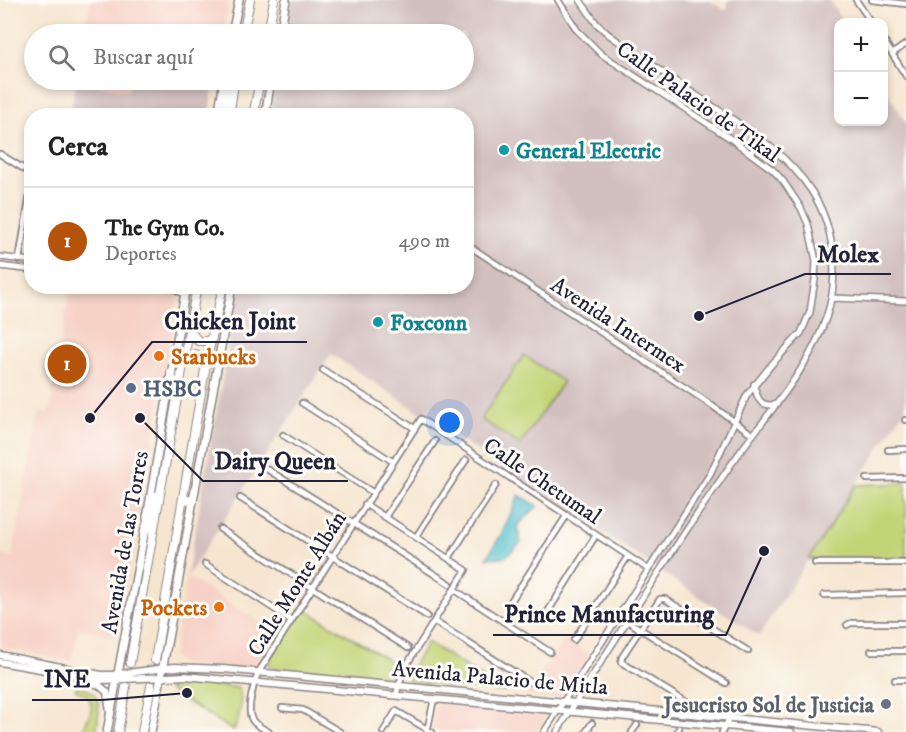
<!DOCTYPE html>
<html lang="es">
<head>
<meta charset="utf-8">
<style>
  :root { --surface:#fff; --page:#f6f6f6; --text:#222; --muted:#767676; --line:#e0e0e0; --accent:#b45309 }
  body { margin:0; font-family:"IM FELL DW Pica",serif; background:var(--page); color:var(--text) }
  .controls { position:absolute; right:18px; top:18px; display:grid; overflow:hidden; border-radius:12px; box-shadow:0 3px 9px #0003 }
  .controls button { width:54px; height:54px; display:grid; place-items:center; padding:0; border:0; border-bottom:2px solid var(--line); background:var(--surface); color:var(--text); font:30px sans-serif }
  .you { position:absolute; left:450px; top:423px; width:21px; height:21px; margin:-15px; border:4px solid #fff; border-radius:50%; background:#1a73e8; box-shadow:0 0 0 9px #1a73e833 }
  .badge { display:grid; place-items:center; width:39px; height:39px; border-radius:50%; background:var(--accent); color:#fff; font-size:20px; font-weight:700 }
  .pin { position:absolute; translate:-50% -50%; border:3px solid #fff; box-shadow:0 2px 6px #0006 }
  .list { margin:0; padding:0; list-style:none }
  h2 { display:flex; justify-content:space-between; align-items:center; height:78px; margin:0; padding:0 24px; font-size:26px }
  h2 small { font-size:20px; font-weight:400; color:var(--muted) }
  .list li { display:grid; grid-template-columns:39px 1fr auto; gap:18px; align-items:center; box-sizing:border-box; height:108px; padding:0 24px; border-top:2px solid var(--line) }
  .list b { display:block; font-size:22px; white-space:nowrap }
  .list p { margin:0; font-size:20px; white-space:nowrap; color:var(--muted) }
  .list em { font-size:20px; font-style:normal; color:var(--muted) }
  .icon { flex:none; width:33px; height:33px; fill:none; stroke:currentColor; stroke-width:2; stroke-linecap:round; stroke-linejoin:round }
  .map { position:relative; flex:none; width:906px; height:732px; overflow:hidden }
  .search { position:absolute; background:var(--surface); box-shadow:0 3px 9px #0003; left:24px; top:24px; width:450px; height:66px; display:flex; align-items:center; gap:15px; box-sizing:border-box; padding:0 21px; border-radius:33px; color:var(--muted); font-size:22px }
  .panel { position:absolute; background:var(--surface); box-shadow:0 3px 9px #0003; left:24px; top:108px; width:450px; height:186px; border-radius:24px }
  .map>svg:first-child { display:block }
  .built { fill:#f7d1c6 }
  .industrial { fill:#d2bfbf }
  .green { fill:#c3d476; stroke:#727b58; stroke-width:1.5 }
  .water { fill:#56c2ce; stroke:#3c7284; stroke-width:1.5 }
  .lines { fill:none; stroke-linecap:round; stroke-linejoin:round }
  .minor-casing { stroke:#8c8485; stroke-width:8 }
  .tertiary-casing { stroke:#8c8485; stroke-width:8 }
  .secondary-casing { stroke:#8c8485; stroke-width:9 }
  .primary-casing { stroke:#8c8485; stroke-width:10 }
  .trunk-casing { stroke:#8c8485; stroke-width:10 }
  .minor { stroke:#fff; stroke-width:4.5 }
  .tertiary { stroke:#fff; stroke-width:5 }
  .secondary { stroke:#fff; stroke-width:6 }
  .primary { stroke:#fff; stroke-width:7 }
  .trunk { stroke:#fff; stroke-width:8 }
  .culture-dot { fill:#0f9aa8; stroke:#fdfcf7; stroke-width:2 }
  .food-dot { fill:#e8710a; stroke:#fdfcf7; stroke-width:2 }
  .service-dot { fill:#5c6f8a; stroke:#fdfcf7; stroke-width:2 }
  .worship-dot { fill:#6b7280; stroke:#fdfcf7; stroke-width:2 }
  .labels { text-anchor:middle; stroke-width:6; stroke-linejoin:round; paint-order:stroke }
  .street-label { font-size:22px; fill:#22223b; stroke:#fdfcf7 }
  .culture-label { font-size:22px; font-weight:bold; fill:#0d838f; stroke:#fdfcf7; text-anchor:start }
  .food-label { font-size:22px; font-weight:bold; fill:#c56008; stroke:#fdfcf7; text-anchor:start }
  .service-label { font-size:22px; font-weight:bold; fill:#4e5e75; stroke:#fdfcf7; text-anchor:start }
  .worship-label { font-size:22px; font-weight:bold; fill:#5b616d; stroke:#fdfcf7; text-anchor:end }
  .leader { fill:none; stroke:#22223b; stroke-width:2 }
  .callout-dot { fill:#22223b; stroke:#fdfcf7; stroke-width:2 }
  .callout-label { font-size:24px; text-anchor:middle; font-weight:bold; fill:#22223b; stroke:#fdfcf7; stroke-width:6; stroke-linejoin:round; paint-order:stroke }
</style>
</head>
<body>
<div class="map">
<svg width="906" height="732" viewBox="0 0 906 732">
  <rect width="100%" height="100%" fill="#fdfcf7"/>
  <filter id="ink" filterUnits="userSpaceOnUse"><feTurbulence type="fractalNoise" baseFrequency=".0167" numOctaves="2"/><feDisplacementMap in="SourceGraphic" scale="12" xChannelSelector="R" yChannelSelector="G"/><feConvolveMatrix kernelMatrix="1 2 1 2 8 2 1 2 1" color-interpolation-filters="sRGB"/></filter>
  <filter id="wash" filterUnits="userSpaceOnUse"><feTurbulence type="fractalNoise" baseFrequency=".008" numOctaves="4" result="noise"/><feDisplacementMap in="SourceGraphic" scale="24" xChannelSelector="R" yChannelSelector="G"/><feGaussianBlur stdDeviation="1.35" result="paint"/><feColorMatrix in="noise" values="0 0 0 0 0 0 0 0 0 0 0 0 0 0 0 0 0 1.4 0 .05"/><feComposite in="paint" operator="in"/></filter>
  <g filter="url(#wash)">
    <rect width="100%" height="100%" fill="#f6e5cf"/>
    <!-- built -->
    <path class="built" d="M90,0h139l-6,34h-139z
      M76,80h55l-3,11 -52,-10z
      M128,287l46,6 4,4 -61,339 -39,-8 -6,33 -72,-13v-93l12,2 27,-146 10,2 21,-126z
      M187,577l90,56 -24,37 -73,-6 -7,-7z
      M565,638l25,17 -27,41 -11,3 -25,-5z
      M440,703l101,9 6,4 -9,16h-97l-8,-5 3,-20z"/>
    <!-- industrial -->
    <path class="industrial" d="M292,0h416l19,11 1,-11h101l14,22h-5v100h46v-35l22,35v285l-147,229 -428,-282 -144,223 52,-290 227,-1v-170l-197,-1 7,-35h188v-46h-179z
      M131,80l83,1 -5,34h-139l6,-34 52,10z"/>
    <!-- green -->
    <path class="green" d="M524,355l39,27 -43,63 -39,-26z
      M906,483v75l-97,1 47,-74z
      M303,608l97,59 -10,15 -111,-12 -9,-3 -1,-8z
      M427,642l79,50 -96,-11 -3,-5z
      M183,681l55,7c6,10 1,33 -5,43l-66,-42 7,-6z
      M76,685c28,6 24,24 20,47h-15c9,-15 20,-34 -5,-42z"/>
    <!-- water -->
    <path class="water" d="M519,495l19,11 -21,20 4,17 -16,14 -18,1 15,-25z"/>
  </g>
  <g filter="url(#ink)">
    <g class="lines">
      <defs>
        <path id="minor" d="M856,0l15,22
          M872,0l34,4
          M884,41l22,35
          M892,54l14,-10
          M0,154l32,20
          M466,244l238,156 48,34
          M19,260l13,-78
          M323,370l91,58
          M302,403l90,58
          M905,420h1
          M283,435l89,57
          M888,450l18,-1
          M262,466l188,118
          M867,479l39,-1
          M240,498l187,118
          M365,504l101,66 -62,99 -8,26
          M385,517l50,-76
          M220,529l188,119
          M416,537l50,-77
          M449,558l47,-73
          M815,563h91
          M205,564l86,56
          M455,590l95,62
          M824,595l82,-2
          M511,601l56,-86
          M618,615l108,68
          M542,621l54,-86
          M435,622l95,60
          M847,625l4,-2h55
          M574,640l54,-84
          M871,651h35
          M895,680h11
          M691,705l-70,-43 1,-5 38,-58h5l83,52
          M282,708l21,2 37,22
          M269,732c-5,-3 -12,-6 -16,-11 -8,-9 1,-38 5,-48l163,-254 227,150
          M383,732l13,-21 36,21
          M427,732l7,-33
          M586,732l6,-9
          M632,732l5,-7
          M677,732l2,-4
          M722,732l8,-15"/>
        <path id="tertiary" d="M751,153l10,-13
          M0,257l32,4
          M0,266l32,4
          M159,286l14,2 12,7
          M832,298l74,3
          M754,384c3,15 6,24 23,20
          M544,732l166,-258 37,-79 25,-31 29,-31 9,-21 5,-33 1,-18 -8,-37 -7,-16 -18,-27 -10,-11 -42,-31 -130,-85 -24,-24 -19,-30
          M557,732c56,-90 113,-179 173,-266 33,-48 77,-92 96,-148 14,-40 9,-90 -14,-126 -26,-41 -71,-67 -110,-93 -32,-21 -63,-43 -94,-65l-12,-11 -16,-23"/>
        <path id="secondary" d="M0,655l101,20h11l62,-8 49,2 655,63
          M0,662l103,18 82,-4 606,56
          M90,682l9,3 8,7 3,20"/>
        <path id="primary" d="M232,34l7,-34
          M280,34l6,-34
          M219,110l5,-30
          M265,116l6,-36
          M147,518l39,-232
          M107,732l38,-203
          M151,732l81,-446"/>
        <path id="trunk" d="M243,34l7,-34
          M268,34l6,-34
          M218,116l15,-36
          M229,116l5,-32
          M253,116l7,-36
          M189,330l9,11h9l5,-3
          M184,356c11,-3 16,-1 22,8
          M171,372l4,22
          M183,499l10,2
          M144,534l12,-38
          M155,660l51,-296 17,-78
          M130,663l67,-377
          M118,732l8,-45
          M142,732l9,-46"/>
      </defs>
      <!-- minor casing -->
      <use href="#minor" class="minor-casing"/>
      <!-- tertiary casing -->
      <use href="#tertiary" class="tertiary-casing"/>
      <!-- secondary casing -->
      <use href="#secondary" class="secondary-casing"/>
      <!-- primary casing -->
      <use href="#primary" class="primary-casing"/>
      <!-- trunk casing -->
      <use href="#trunk" class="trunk-casing"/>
      <!-- minor -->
      <use href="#minor" class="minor"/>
      <!-- tertiary -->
      <use href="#tertiary" class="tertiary"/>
      <!-- secondary -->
      <use href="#secondary" class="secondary"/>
      <!-- primary -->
      <use href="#primary" class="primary"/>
      <!-- trunk -->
      <use href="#trunk" class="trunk"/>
    </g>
  </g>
  <!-- markers -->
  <g class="culture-dot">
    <circle cx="504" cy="150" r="6"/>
    <circle cx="378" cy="322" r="6"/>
  </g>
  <g class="food-dot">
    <circle cx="159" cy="356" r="6"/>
    <circle cx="219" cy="607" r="6"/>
  </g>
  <circle class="service-dot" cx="131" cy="388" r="6"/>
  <circle class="worship-dot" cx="886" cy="704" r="6"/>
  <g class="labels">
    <!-- street labels -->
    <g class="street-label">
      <text transform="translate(699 101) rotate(35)" y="8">Calle Palacio de Tikal</text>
      <text transform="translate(619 324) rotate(33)" y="8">Avenida Intermex</text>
      <text transform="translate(543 480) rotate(34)" y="8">Calle Chetumal</text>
      <text transform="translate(124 542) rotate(-80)" y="8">Avenida de las Torres</text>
      <text transform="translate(296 583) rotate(-58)" y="8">Calle Monte Albán</text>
      <text transform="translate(500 677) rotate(5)" y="8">Avenida Palacio de Mitla</text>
    </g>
    <!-- culture labels -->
    <g class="culture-label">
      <text x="516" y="158">General Electric</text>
      <text x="390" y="330">Foxconn</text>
    </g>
    <!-- food labels -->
    <g class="food-label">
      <text x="171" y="364">Starbucks</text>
      <text x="207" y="615" text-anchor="end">Pockets</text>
    </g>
    <!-- service labels -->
    <g class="service-label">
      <text x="143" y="396">HSBC</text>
    </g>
    <!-- worship labels -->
    <g class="worship-label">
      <text x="874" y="712">Jesucristo Sol de Justicia</text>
    </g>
  </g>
  <!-- callouts -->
  <path class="leader" d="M699 316L805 274H891M90 418L152 342H307M140 418L203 481H348M764 551L726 635H493M187 693L102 700H32"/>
  <g class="callout-dot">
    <circle cx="699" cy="316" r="6"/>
    <circle cx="90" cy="418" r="6"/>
    <circle cx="140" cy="418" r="6"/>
    <circle cx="764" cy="551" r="6"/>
    <circle cx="187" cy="693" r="6"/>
  </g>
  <g class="callout-label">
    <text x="848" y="262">Molex</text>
    <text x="230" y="329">Chicken Joint</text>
    <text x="275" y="469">Dairy Queen</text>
    <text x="609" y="622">Prince Manufacturing</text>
    <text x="67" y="687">INE</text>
  </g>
</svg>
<div class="controls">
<button>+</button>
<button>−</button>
</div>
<div class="you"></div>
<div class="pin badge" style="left:67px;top:364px">1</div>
<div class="search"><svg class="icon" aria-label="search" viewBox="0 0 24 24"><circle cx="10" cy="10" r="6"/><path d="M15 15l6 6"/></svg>Buscar aquí</div>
<section class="panel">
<h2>Cerca<small></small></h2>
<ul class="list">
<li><span class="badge">1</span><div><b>The Gym Co.</b><p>Deportes</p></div><em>490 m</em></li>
</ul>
</section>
</div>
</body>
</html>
